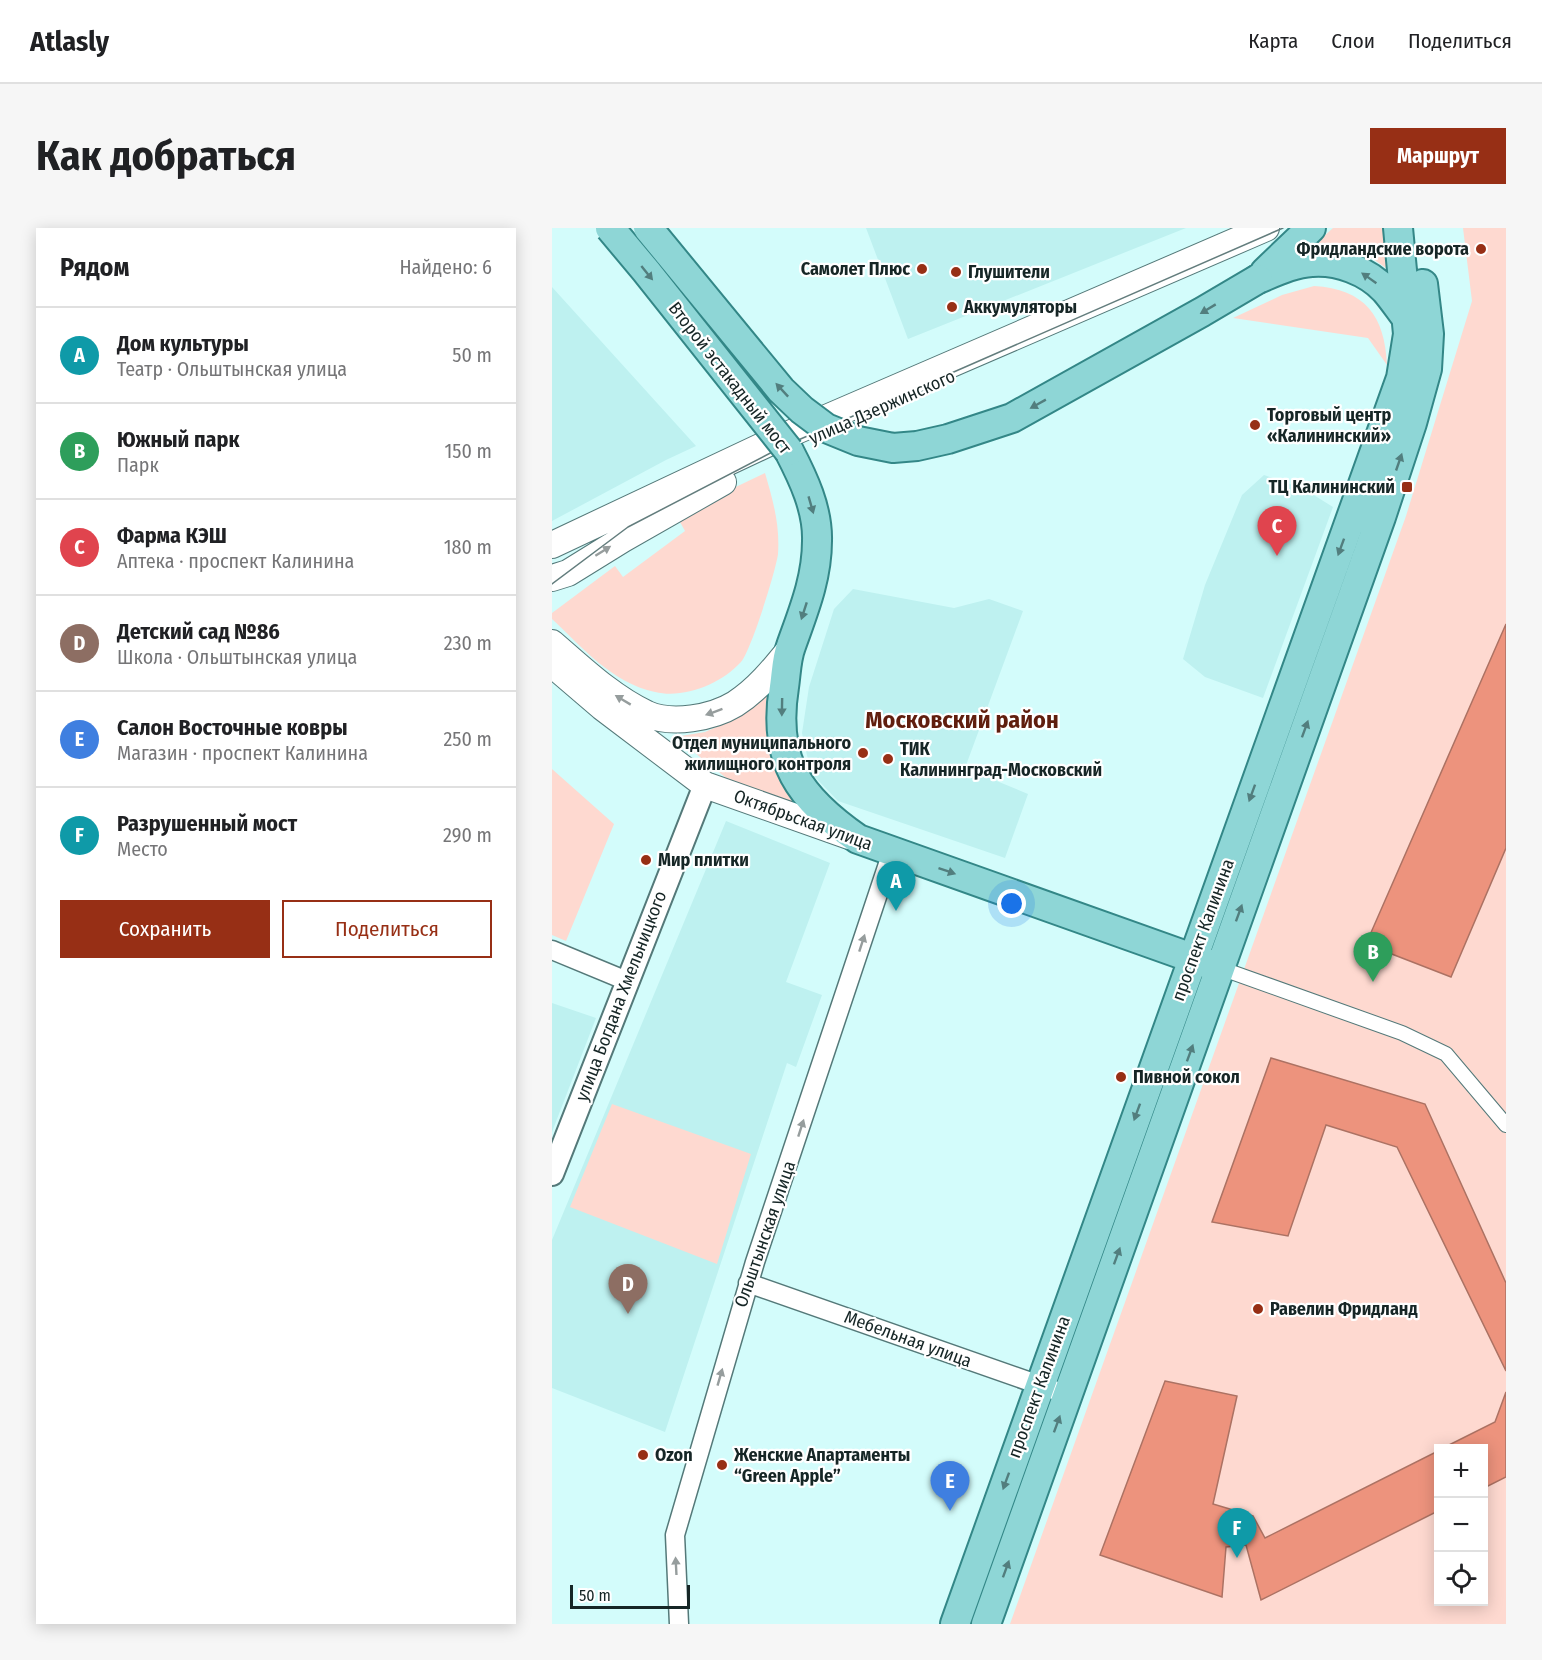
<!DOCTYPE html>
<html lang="ru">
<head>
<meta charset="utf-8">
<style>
  :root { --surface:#fff; --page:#f6f6f6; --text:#202124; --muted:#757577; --line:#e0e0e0; --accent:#972f15 }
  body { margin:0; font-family:"Fira Sans Condensed",sans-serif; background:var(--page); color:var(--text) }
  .controls { position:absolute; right:18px; bottom:18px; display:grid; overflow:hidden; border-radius:0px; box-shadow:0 3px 15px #0003 }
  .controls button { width:54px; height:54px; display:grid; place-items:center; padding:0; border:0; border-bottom:2px solid var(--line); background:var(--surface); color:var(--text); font:30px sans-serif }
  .scale { position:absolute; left:18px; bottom:15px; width:120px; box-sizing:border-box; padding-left:6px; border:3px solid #162626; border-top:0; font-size:16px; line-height:21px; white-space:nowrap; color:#162626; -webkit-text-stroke:4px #fff; paint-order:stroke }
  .you { position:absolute; left:460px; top:676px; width:21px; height:21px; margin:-15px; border:4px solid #fff; border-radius:50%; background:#1a73e8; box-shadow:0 0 0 9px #1a73e833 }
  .badge { display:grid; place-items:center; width:39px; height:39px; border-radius:50%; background:var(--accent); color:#fff; font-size:20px; font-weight:700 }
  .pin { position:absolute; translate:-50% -50px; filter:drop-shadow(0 2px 3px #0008) }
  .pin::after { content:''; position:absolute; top:32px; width:21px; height:18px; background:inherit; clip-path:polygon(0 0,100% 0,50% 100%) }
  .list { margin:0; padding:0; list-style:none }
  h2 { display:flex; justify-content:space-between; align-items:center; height:78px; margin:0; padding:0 24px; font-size:26px }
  h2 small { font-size:20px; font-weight:400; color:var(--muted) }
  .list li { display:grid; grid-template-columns:39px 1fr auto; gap:18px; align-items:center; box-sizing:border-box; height:96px; padding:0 24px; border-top:2px solid var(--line) }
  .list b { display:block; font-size:22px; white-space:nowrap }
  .list p { margin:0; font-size:20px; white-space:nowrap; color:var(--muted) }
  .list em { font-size:20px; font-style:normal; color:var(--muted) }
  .actions { display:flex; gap:12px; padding:18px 24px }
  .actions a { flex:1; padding:14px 0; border:2px solid var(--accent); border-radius:0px; text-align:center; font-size:21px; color:var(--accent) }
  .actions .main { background:var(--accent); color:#fff }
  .icon { flex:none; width:33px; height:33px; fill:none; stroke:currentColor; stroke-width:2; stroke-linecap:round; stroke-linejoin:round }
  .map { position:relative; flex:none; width:954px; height:1396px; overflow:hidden; border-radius:0px }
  header { display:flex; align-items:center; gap:36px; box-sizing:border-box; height:84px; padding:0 30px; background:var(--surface); border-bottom:2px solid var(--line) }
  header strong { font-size:28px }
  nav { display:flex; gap:33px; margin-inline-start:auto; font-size:21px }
  .intro { display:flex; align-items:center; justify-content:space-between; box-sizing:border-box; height:144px; padding:0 36px }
  h1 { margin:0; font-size:42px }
  .button { padding:15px 27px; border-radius:0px; background:var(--accent); color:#fff; font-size:21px; font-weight:700 }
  main { display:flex; gap:36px; padding:0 36px }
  aside { flex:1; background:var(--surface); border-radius:0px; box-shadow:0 3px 15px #0003 }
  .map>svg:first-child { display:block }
  .built { fill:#bef1f0 }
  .green { fill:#fed9d0; fill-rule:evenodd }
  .water { fill:#ed937d; stroke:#ac7263; stroke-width:1.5 }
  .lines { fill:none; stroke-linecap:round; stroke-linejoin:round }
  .pedestrian-casing { stroke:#547979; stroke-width:16 }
  .minor-casing { stroke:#547979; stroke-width:21 }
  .tertiary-casing { stroke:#547979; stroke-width:26 }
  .secondary-casing { stroke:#547979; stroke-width:28 }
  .primary-casing { stroke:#338787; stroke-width:32 }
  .pedestrian { stroke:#fff; stroke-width:14 }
  .minor { stroke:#fff; stroke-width:18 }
  .tertiary { stroke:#fff; stroke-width:22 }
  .secondary { stroke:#fff; stroke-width:26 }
  .primary { stroke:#8ed6d6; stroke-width:28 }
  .tram { stroke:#637d7d; stroke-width:1.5 }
  .primary-bridge-casing { stroke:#338787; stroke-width:32; stroke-linecap:butt }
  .primary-bridge { stroke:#8ed6d6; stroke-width:28 }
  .oneway { fill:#527e7e }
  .oneway2 { fill:#969d9d }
  .poi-dot { fill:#972f15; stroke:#fff; stroke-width:2 }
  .labels { text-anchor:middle; stroke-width:4.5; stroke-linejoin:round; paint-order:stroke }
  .poi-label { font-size:18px; font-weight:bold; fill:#162626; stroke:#fff; text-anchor:start }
  .street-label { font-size:18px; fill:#162626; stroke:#fff }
  .district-label { font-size:24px; font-weight:bold; fill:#601e0e; stroke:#fff }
</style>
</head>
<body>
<header>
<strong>Atlasly</strong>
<nav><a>Карта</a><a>Слои</a><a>Поделиться</a></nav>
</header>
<div class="intro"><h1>Как добраться</h1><a class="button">Маршрут</a></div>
<main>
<aside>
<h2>Рядом<small>Найдено: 6</small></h2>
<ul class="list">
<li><span class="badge" style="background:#0f9aa8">A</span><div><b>Дом культуры</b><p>Театр · Ольштынская улица</p></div><em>50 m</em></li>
<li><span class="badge" style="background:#2e9e5b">B</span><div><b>Южный парк</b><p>Парк</p></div><em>150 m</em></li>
<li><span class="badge" style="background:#e0444e">C</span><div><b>Фарма КЭШ</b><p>Аптека · проспект Калинина</p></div><em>180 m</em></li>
<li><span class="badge" style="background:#8d6e63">D</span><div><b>Детский сад №86</b><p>Школа · Ольштынская улица</p></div><em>230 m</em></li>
<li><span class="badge" style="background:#3f7fe0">E</span><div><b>Салон Восточные ковры</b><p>Магазин · проспект Калинина</p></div><em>250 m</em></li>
<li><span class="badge" style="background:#0f9aa8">F</span><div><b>Разрушенный мост</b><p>Место</p></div><em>290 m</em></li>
</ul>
<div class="actions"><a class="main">Сохранить</a><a>Поделиться</a></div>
</aside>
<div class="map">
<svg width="954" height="1396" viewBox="0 0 954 1396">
  <rect width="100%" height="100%" fill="#d3fcfb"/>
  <!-- built -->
  <path class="built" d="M314,0h320l-278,111z
    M0,59l144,159 -30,14 -114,61z
    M712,247l40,14 29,18 -70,191 -58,-21 -22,-18 22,-74 37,-90z
    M301,361l101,19 35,-9 34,12 -58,157 63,26 -23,64 -167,-57 -27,-28 -9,-40 7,-46 25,-78z
    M174,593l104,42 -44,119 36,13 -26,72 -9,-4 -122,369 -113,-44v-148z
    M0,775l44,15 -44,114z"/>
  <!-- green -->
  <path class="green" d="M781,0h54l6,45c-30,-22 -43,-28 -80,-27z
    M911,0h43v1396h-496l396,-1108 66,-215zM886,1220h46v154h-46z
    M762,58c51,3 71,30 73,79l-19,-27 -135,-20 49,-23z
    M213,245c8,28 15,51 13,81 -2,16 -27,97 -37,108 -20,22 -57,37 -86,30 -43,-9 -73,-45 -103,-73v-6l63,-47 8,11 62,-46 -5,-9 39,-27z
    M216,464l-2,39 16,50 19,28 -71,-28 -55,-44 30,-5 34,-15z
    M0,541l62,55 -48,117 -14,-6z
    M60,876l139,50 -34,110 -147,-57z"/>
  <!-- water -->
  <path class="water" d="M954,396v224l-55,129 -85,-33z
    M719,830l154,46 81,179v88l-109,-224 -71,-22 -38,111 -76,-14z
    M613,1153l72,15 -24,108 40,12 12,22 173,-87v60l-177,89 -15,-55 -20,2 -4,50 -122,-42z
    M954,1164v85l-22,11v-40h-41l52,-26z"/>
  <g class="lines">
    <defs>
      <path id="pedestrian" d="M668,740l182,65 44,21 60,71"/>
      <path id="minor" d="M0,722l75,31
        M196,1055l320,112
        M127,1396l-4,-89 80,-273 137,-410"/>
      <path id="tertiary" d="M0,946l153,-389"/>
      <path id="secondary" d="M0,317l221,-104 493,-213
        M0,350l16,-5 55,-34 100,-57
        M0,415c29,25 59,54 95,71 25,11 65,4 88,-10 22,-14 39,-35 55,-55
        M0,436l50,43 103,78 144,51"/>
      <path id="primary" d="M713,44l46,-44
        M706,51c17,-7 35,-16 54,-17 26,-2 55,9 73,28 8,9 15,20 23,30
        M237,223c14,27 29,58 28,90 0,38 -14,71 -26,105 -5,13 -5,28 -7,41 -12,74 15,111 74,152l351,125
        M403,1396l446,-1246 7,-44 -10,-106
        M434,1396l395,-1107 31,-94 15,-54 2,-35 -6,-50"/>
    </defs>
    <!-- pedestrian casing -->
    <use href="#pedestrian" class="pedestrian-casing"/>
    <!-- minor casing -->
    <use href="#minor" class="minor-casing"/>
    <!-- tertiary casing -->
    <use href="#tertiary" class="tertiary-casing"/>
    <!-- secondary casing -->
    <use href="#secondary" class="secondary-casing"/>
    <!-- primary casing -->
    <use href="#primary" class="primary-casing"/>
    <!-- pedestrian -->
    <use href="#pedestrian" class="pedestrian"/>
    <!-- minor -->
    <use href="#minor" class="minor"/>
    <!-- tertiary -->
    <use href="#tertiary" class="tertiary"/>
    <!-- secondary -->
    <use href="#secondary" class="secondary"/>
    <!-- primary -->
    <use href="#primary" class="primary"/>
    <!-- tram -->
    <path class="tram" d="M0,356l76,-57 152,-79 503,-220"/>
    <defs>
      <path id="primary-bridge" d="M58,0l36,43 143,180
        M96,0l133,162 21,20 24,18 32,13 35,7 24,-2 31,-7 64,-21 190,-106 56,-33"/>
    </defs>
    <!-- primary-bridge casing -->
    <use href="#primary-bridge" class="primary-bridge-casing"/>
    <!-- primary-bridge -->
    <use href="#primary-bridge" class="primary-bridge"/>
  </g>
  <!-- one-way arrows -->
  <defs><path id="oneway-solid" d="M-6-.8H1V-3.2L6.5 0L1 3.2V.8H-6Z" transform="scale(1.5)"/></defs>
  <g class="oneway">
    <use href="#oneway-solid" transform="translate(95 45) rotate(51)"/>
    <use href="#oneway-solid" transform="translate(817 50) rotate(-145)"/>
    <use href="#oneway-solid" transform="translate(656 81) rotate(149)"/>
    <use href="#oneway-solid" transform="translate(230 162) rotate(-133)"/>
    <use href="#oneway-solid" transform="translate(486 176) rotate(151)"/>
    <use href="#oneway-solid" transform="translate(847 234) rotate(-71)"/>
    <use href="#oneway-solid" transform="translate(259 277) rotate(74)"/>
    <use href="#oneway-solid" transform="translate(789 319) rotate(110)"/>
    <use href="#oneway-solid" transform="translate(252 383) rotate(108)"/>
    <use href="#oneway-solid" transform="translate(230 479) rotate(91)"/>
    <use href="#oneway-solid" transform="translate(753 501) rotate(-70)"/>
    <use href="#oneway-solid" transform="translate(700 565) rotate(110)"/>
    <use href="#oneway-solid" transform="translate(395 643) rotate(19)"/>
    <use href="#oneway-solid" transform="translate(687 685) rotate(-70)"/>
    <use href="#oneway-solid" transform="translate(638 825) rotate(-70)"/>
    <use href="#oneway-solid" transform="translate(585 884) rotate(110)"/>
    <use href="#oneway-solid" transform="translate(565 1028) rotate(-70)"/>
    <use href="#oneway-solid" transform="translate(505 1196) rotate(-70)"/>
    <use href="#oneway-solid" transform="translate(454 1253) rotate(110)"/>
    <use href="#oneway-solid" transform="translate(454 1341) rotate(-70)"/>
  </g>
  <g class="oneway2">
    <use href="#oneway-solid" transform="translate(51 323) rotate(-32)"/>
    <use href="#oneway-solid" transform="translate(71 472) rotate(-149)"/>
    <use href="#oneway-solid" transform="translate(162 484) rotate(160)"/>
    <use href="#oneway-solid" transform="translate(310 715) rotate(-72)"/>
    <use href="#oneway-solid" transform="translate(249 900) rotate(-72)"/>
    <use href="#oneway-solid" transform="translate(168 1149) rotate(-74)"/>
    <use href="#oneway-solid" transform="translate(124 1338) rotate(-93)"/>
  </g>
  <!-- markers -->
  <g class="poi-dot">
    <circle cx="929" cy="21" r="6"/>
    <circle cx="370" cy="41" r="6"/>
    <circle cx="404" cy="44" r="6"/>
    <circle cx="400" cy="79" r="6"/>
    <circle cx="703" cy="197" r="6"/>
    <rect x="849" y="253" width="12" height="12" rx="3"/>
    <circle cx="311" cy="525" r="6"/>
    <circle cx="336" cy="531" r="6"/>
    <circle cx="94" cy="632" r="6"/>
    <circle cx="569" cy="849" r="6"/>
    <circle cx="706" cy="1081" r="6"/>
    <circle cx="91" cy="1227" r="6"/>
    <circle cx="170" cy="1237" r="6"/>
  </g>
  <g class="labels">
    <!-- poi labels -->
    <g class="poi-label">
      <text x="917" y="27" text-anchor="end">Фридландские ворота</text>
      <text x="358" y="47" text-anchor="end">Самолет Плюс</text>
      <text x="416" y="50">Глушители</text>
      <text x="412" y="85">Аккумуляторы</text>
      <text x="715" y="193">Торговый центр<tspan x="715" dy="21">«Калининский»</tspan></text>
      <text x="843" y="265" text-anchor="end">ТЦ Калининский</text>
      <text x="299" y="521" text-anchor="end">Отдел муниципального<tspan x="299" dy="21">жилищного контроля</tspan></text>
      <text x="348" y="527">ТИК<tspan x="348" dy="21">Калининград-Московский</tspan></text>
      <text x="106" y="638">Мир плитки</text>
      <text x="581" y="855">Пивной сокол</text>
      <text x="718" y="1087">Равелин Фридланд</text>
      <text x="103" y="1233">Ozon</text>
      <text x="182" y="1233">Женские Апартаменты<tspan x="182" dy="21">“Green Apple”</tspan></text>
    </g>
    <!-- street labels -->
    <g class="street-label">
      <text transform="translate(178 150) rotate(52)" y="6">Второй эстакадный мост</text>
      <text transform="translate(330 179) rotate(-24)" y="6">улица Дзержинского</text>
      <text transform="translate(251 592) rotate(20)" y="6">Октябрьская улица</text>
      <text transform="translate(651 702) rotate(-70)" y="6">проспект Калинина</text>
      <text transform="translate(69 768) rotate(-69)" y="6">улица Богдана Хмельницкого</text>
      <text transform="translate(213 1006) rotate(-71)" y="6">Ольштынская улица</text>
      <text transform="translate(356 1111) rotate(20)" y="6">Мебельная улица</text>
      <text transform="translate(487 1159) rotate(-70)" y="6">проспект Калинина</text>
    </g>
    <!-- district labels -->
    <g class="district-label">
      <text x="410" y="500">Московский район</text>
    </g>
  </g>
</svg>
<div class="controls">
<button>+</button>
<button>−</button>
<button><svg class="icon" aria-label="locate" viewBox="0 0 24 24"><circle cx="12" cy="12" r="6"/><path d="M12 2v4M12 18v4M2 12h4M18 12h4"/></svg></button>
</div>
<div class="scale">50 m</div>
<div class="you"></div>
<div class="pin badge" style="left:344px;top:683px;background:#0f9aa8">A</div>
<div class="pin badge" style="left:821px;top:754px;background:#2e9e5b">B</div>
<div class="pin badge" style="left:725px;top:328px;background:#e0444e">C</div>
<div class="pin badge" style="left:76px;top:1086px;background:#8d6e63">D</div>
<div class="pin badge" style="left:398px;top:1283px;background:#3f7fe0">E</div>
<div class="pin badge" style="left:685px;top:1330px;background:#0f9aa8">F</div>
</div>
</main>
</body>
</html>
